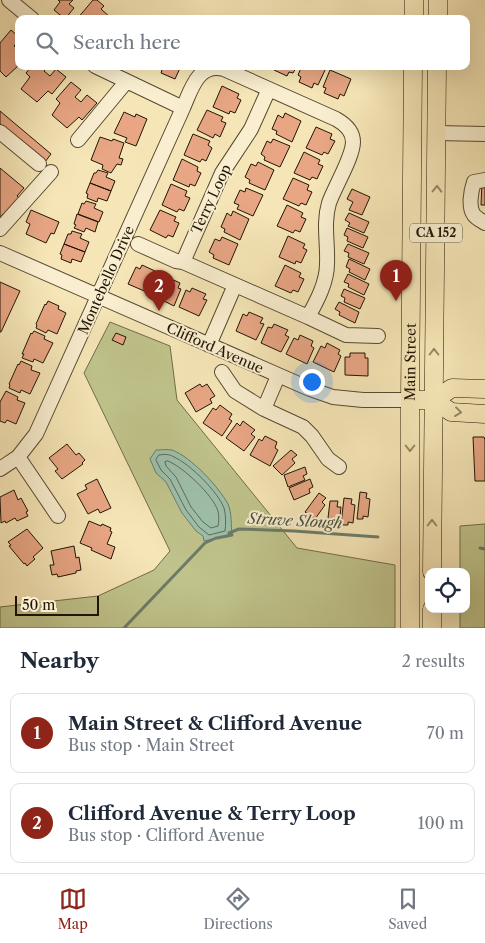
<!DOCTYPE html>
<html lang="en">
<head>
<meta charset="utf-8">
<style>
  :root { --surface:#fff; --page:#f6f6f7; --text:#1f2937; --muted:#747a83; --line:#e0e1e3; --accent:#8f2418 }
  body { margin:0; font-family:"Libre Caslon Text",serif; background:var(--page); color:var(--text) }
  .controls { position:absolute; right:15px; bottom:15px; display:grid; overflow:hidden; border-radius:10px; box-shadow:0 5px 20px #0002 }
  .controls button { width:45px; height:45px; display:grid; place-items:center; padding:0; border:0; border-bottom:1px solid var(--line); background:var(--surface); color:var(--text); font:25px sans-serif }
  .scale { position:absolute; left:15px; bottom:12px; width:84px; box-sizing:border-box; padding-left:5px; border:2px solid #211504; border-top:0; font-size:14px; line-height:18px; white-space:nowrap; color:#211504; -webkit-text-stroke:4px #f9efd0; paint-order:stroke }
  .you { position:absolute; left:311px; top:381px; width:18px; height:18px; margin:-12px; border:4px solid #fff; border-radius:50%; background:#1a73e8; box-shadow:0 0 0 8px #1a73e833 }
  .badge { display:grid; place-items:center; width:32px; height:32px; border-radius:50%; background:var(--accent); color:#fff; font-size:16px; font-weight:700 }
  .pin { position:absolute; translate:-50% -41px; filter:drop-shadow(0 1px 2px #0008) }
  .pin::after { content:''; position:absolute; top:26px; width:18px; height:15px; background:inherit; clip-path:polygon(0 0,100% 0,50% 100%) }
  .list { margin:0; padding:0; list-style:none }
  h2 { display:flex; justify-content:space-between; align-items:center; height:65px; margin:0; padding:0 20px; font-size:21px }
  h2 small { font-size:16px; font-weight:400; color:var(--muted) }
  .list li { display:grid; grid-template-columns:32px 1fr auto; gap:15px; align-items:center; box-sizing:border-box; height:80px; margin:0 10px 10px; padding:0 10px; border:1px solid var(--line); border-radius:10px }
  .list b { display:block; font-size:19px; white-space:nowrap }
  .list p { margin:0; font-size:16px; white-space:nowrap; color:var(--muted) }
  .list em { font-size:16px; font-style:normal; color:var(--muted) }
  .icon { flex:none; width:28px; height:28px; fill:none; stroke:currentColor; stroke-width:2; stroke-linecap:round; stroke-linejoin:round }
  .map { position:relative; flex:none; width:485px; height:628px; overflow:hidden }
  .search { position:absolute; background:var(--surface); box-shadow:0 5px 20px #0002; left:15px; right:15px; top:15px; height:55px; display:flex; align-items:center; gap:12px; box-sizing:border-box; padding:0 18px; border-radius:10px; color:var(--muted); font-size:19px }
  .sheet { height:245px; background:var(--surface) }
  nav { display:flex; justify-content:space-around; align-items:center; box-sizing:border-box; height:70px; border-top:1px solid var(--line); background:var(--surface); font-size:14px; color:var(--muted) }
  nav a { display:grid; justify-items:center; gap:2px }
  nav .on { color:var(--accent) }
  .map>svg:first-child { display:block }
  .green { fill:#c0c48c; stroke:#706c48 }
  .water { fill:#9dc0ac; stroke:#6b7c69 }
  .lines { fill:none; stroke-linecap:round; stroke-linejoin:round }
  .shore { stroke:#5f6a58; stroke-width:1 }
  .stream { stroke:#6b7c69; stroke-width:3 }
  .building { fill:#e8a684; stroke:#211504 }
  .minor-casing { stroke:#564931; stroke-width:16 }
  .major-casing { stroke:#211504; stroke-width:19 }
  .minor { stroke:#f9efd0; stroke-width:14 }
  .major { stroke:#f6e6b7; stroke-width:18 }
  .oneway { stroke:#968866 }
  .labels { text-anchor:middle; stroke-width:4; stroke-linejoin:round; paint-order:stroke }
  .shield { fill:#f9efd0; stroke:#625641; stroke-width:1 }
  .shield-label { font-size:12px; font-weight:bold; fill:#211504 }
  .street-label { font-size:14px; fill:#211504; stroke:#f9efd0 }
  .water-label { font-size:15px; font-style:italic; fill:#4c513f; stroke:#f9efd0 }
</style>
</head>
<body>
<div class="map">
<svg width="485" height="628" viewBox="0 0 485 628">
  <rect width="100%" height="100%" fill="#f6e6b7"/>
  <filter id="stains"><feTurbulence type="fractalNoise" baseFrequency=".004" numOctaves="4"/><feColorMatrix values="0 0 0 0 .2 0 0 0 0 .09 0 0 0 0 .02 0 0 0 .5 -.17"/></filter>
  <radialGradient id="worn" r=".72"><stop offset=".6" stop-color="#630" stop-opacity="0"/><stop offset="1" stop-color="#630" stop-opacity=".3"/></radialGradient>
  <!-- green -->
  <path class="green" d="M110,322l60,24 7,54 120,148 98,17v63h-395v-21l98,-11 56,-26 16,-19 -86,-178z
    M485,524v104h-25v-19h6v-37h-6v-46z"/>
  <!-- water -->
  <path class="water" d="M156,450c6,0 11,-1 16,0 19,7 46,36 56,54 4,9 3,22 4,31l-28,6 -1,-5 -7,-5 -14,-18 -16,-31 -10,-9 -6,-14z"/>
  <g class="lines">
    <!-- shore -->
    <path class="shore" d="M159,455c6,-1 10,-1 15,2 16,7 44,35 50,51 2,6 2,17 1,23l-16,4 -10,-8 -13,-17 -16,-31 -9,-9 -5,-10z
      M168,461c15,6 45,34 50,50 1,4 1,11 0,15l-7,2 -8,-6 -12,-15 -15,-30 -10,-11 -1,-4z"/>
    <!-- stream -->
    <path class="stream" d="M229,533l10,-4 55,2 84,6
      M217,538l15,-3
      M480,548l5,1
      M124,628l81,-85 11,-5"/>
  </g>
  <!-- building -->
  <path class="building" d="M58,0h15l-4,4 5,4 -9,11 -11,-9 6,-8z
    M93,0h4l7,6 -3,3 10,9 -1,1h-33z
    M11,30l8,7v3l-5,6 5,4v16h5l-2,3 -4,-3 -12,11 -6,-6v-28z
    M32,66h17l-5,5 6,5 6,-7 10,8 -14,17 -4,-3 -11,11 -16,-13 9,-12 -4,-4z
    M154,66h27l-6,13 -14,-6 1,-3z
    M276,66h21l-4,7 -4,-1 -2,4 -13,-6z
    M302,66h20l4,2 -8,17 -4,-2 -2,5 -13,-6 2,-5 -3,-2z
    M330,70l21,9 -7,17 -4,-2 -2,5 -14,-6 2,-5 -3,-1z
    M71,82l10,8 -6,7 6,5 6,-7 10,8 -15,17 -3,-3 -12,11 -15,-13 8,-12 -4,-4z
    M222,86l17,8 -2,4 4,2 -6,13 -5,-2 -1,3 -16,-7z
    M207,110l16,7 -2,4 5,2 -6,14 -5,-3 -2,4 -16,-8z
    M0,111l51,43 -6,8 -45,-38z
    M124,112l11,5 1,-3 11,5 -11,27 -11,-4 2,-4 -13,-5z
    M285,113l16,8 -9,21 -16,-8 1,-3 -5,-2 6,-14 5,3z
    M316,127l16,7 -2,5 5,2 -7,13 -4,-2 -2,3 -16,-7z
    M193,134l17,7 -2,4 4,3 -6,13 -4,-2 -2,3 -16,-7z
    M100,137l12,4 1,-2 11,4 -5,15 4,1 -2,6 -4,-1 -6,9 -9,-4 1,-4 -12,-5z
    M273,139l17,7 -10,21 -16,-7 1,-3 -4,-3 6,-13 4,2z
    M304,152l16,8 -2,4 5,2 -6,13 -5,-2 -2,3 -16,-7z
    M182,159l16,8 -1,4 4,2 -6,13 -5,-2 -1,3 -16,-7z
    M258,162l16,8 -9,20 -16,-7 1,-3 -5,-3 6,-13 5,2z
    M0,168l24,20 -7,8 4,3 -15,18 -3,-3 -3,4z
    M98,170l10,3 -2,4 9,4 -4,10 -21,-8 4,-10h2z
    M293,178l16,7 -2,5 5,2 -6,13 -5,-2 -2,3 -16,-7z
    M482,182h3v23h-4z
    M90,183l21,8 -4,10 -9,-3 -1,4 -10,-4 1,-4 -2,-1z
    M171,184l16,7 -2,5 5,2 -6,13 -5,-2 -2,3 -15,-7z
    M246,188l17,7 -10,21 -16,-7 2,-4 -5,-2 6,-13 5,2z
    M352,189l18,8 -8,18 -13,-5 4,-8 -6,-3z
    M86,201l10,3 -2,4 9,4 -4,10 -21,-8 4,-11 2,1z
    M287,205l16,8 -2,4 5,2 -6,13 -5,-2 -2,3 -16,-7z
    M31,210l28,12 -5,12 -3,-1 -5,10 -20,-9 4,-10 -4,-2z
    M160,210l16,7 -2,4 5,2 -6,14 -5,-2 -2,3 -16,-8z
    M233,211l16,8 -9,21 -16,-8 1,-3 -4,-2 6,-14 4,3z
    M349,213l20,9 -5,11 -16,-7 2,-3 -5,-3z
    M77,214l21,8 -3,10 -9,-4 -2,4 -10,-4 2,-3 -2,-1z
    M347,228l21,9 -5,11 -16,-7 1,-4 -4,-2z
    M72,231l10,3 -2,4 9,4 -4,10 -21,-8 4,-10h3z
    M288,236l17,8 -2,4 4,2 -6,13 -5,-2 -1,3 -16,-7z
    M222,237l16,7 -9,21 -16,-7 1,-3 -5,-3 6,-13 5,2z
    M64,244l21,8 -4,10 -9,-3 -1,4 -10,-4 1,-4 -2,-1z
    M348,244l21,9 -5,11 -16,-7 1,-4 -5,-2z
    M349,259l21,10 -5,11 -16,-8 1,-3 -4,-2z
    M142,265l13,6 -2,5 3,1 -7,16 -21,-9 8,-17 4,2z
    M285,265l16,8 -2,4 5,2 -6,13 -5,-2 -2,3 -16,-7z
    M348,274l21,10 -5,11 -16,-8 1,-3 -5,-2z
    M167,277l13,6 -2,5 3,1 -7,17 -20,-10 7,-16 4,1z
    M0,282l20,9 -19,41h-1z
    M192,288l14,6 -3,5 4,1 -8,16 -20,-9 7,-17 4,2z
    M344,289l21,9 -5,11 -16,-7 1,-4 -4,-2z
    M48,301l11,5 -1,3 8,4 -9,21 -9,-4 -2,3 -10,-5 1,-3 -1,-1 9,-20 1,1z
    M339,302l20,10 -4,11 -16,-8 1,-3 -5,-3z
    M249,312l14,6 -3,5 4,1 -8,16 -20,-9 7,-17 4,2z
    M274,324l14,6 -3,5 4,2 -8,15 -20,-9 7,-16 4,1z
    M34,331l11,5 -1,3 9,4 -10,20 -9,-4 -1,3 -11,-4 2,-4h-2l9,-21 1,1z
    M116,333l10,4 -3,8 -11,-5z
    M300,335l13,6 -2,5 3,2 -7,16 -21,-10 8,-16 4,2z
    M327,343l13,7 -2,4 3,2 -7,16 -21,-10 8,-16 4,2z
    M350,353h15v5h3v18l-23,-1v-18h5z
    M21,361l11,5 -1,4 9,3 -10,21 -9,-4 -1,3 -11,-5 1,-3 -1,-1 9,-20 1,1z
    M200,384l2,3 5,-3 8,12 -5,3 2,4 -16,9 -11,-19z
    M6,391l12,6 -1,3 8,3 -9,21 -9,-4 -2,3 -5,-2v-19z
    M220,405l12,9 -3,5 3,2 -10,15 -19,-13 10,-15 3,2z
    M243,421l12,9 -4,4 4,3 -11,14 -18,-13 11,-15 3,3z
    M265,436l12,6 -2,6 3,2 -8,16 -20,-11 9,-16 3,2z
    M473,437h11l1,3v41h-10z
    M67,444l9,11 3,-2 6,7 -3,3 1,1 -21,15 -7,-8 3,-2 -9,-11z
    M291,450l6,5 -5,4 3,4 -13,12 -9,-9z
    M305,467l2,7 -4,2 2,4 -17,7 -4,-12z
    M97,479l14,29 -11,5 -2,-4 -10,5 -11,-20 10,-5 -2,-4z
    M310,479l3,8 -4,2 1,4 -16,7 -5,-12z
    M14,490l4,10 3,-2 7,13 -2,1 2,4 -11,5 -2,-3 -9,5 -1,-2 -4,2 -1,-26z
    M360,492l7,1 -1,5 4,1 -2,18 -5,-1v3h-6z
    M319,493l7,5 -4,4 3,3 -10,14 -10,-7z
    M344,498l8,1 -1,5 4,1 -2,18 -5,-1v3h-7z
    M330,501h8l-1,6h4l-2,18h-5v3l-7,-1z
    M89,521l12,5 1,-2 9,4 -1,3 2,1 -5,12 8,3 -4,12 -20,-9 1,-2 -12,-5z
    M27,529l16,19 -10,9 2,2 -8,7 -2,-3 -1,1 -15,-18 2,-1 -3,-3z
    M74,546l2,12 3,-1 2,13 -5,1v2l-18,4 -1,-3 -5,1 -2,-10h4l-3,-14z"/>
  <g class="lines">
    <defs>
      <path id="minor" d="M9,0l23,19
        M95,66l88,42
        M0,132l39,32
        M437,133l48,1
        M78,140l48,-58
        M485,180l-11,2c-3,9 -6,25 0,33 2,3 8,6 11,8
        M0,229l51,-57
        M138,244l38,17 7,1
        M0,253l310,136 23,8 30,3h47
        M308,317l38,18 32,1
        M209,345l26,-60
        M222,372l13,19 29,18
        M278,376l-14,33 39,18 9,9 16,23 11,8
        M18,457l40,59
        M0,469l18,-12 18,-23 147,-326c8,-18 15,-46 41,-39l112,50c9,5 17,12 17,23 0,15 -18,44 -24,61 -6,20 -1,40 -2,61 0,18 -10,37 -19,53l-125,-55 39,-89 29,-44 18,-40"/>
      <g id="major">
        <path d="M414,19v-19"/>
        <path d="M438,19v-19"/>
        <path d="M410,400h24l17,12 34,2"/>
        <path d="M434,400l18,-12 33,1"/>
        <path d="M432,572l5,-506"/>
        <path d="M432,609v19"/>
        <path id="s1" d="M410,628v-228l3,-334"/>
      </g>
    </defs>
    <!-- minor casing -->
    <use href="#minor" class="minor-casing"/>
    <!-- major casing -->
    <use href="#major" class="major-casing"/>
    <!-- minor -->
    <use href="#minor" class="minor"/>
    <!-- major -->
    <use href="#major" class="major"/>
  </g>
  <!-- one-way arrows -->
  <defs><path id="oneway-chevron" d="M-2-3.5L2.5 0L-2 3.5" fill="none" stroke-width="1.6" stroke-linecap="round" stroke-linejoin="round" transform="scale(1.25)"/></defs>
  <g class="oneway">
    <use href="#oneway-chevron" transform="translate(437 189) rotate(-89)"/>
    <use href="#oneway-chevron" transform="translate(434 352) rotate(-90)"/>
    <use href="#oneway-chevron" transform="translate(458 412) rotate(7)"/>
    <use href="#oneway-chevron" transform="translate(410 448) rotate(90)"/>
    <use href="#oneway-chevron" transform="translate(432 523) rotate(-90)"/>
  </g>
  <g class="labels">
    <!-- shield labels -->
    <rect class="shield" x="410" y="223.5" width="52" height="19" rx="4"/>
    <g class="shield-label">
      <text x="436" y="237">CA 152</text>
    </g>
    <!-- street labels -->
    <g class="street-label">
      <text transform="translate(211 199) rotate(-65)" y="5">Terry Loop</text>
      <text transform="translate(106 280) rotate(-66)" y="5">Montebello Drive</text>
      <text transform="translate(215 348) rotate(24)" y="5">Clifford Avenue</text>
      <text dy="5" stroke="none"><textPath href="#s1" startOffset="266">Main Street</textPath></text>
    </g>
    <!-- water labels -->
    <g class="water-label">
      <text transform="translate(295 521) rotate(3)" y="5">Struve Slough</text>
    </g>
  </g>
  <rect width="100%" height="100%" filter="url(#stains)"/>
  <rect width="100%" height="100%" fill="url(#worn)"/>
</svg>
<div class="controls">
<button><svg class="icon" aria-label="locate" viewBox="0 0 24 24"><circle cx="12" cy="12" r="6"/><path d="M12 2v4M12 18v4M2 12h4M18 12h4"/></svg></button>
</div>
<div class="scale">50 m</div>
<div class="you"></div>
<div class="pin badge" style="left:396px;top:301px">1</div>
<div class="pin badge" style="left:159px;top:311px">2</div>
<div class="search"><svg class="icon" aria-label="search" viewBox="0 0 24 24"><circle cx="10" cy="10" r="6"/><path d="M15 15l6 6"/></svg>Search here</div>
</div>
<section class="sheet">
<h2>Nearby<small>2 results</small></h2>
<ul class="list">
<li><span class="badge">1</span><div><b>Main Street &amp; Clifford Avenue</b><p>Bus stop · Main Street</p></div><em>70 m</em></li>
<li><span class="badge">2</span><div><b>Clifford Avenue &amp; Terry Loop</b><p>Bus stop · Clifford Avenue</p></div><em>100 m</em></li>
</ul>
</section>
<nav>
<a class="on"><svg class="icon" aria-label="map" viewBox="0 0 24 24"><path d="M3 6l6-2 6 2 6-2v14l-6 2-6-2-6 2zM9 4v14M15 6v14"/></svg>Map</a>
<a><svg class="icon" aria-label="directions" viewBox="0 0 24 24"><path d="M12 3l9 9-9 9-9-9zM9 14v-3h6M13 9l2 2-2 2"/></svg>Directions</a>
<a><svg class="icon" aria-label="saved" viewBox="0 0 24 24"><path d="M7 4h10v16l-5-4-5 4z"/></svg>Saved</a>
</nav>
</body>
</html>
